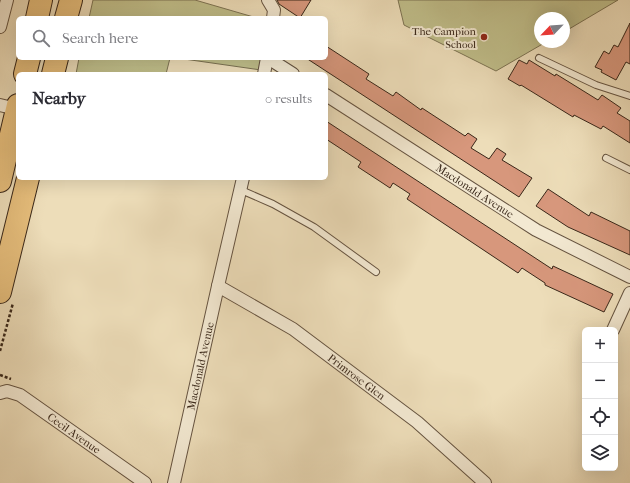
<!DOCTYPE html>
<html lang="en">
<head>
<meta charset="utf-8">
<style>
  :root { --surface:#fff; --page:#f2f2f3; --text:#2b2b33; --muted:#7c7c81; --line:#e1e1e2 }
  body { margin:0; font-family:"IM FELL French Canon",serif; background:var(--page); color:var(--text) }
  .controls { position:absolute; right:12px; bottom:12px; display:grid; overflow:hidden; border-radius:6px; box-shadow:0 4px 16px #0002 }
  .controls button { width:36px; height:36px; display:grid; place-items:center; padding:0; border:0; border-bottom:1px solid var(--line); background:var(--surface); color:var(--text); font:20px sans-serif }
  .compass { position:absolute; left:534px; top:12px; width:36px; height:36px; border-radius:50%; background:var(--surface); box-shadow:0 4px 16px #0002; rotate:245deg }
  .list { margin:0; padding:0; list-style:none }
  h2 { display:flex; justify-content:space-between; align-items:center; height:52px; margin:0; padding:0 16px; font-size:17px }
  h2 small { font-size:13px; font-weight:400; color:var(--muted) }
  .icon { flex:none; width:22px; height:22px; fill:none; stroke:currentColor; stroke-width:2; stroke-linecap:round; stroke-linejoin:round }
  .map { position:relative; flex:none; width:630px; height:483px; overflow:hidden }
  .search { position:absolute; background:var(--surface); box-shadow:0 4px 16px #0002; left:16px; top:16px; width:312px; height:44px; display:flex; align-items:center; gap:10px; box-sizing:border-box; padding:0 14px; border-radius:6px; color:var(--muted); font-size:15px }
  .panel { position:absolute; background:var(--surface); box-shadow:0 4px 16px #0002; left:16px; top:72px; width:312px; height:108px; border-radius:6px }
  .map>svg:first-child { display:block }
  .green { fill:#c0be8a; stroke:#7c7252 }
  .building { fill:#d7977c; stroke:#392719 }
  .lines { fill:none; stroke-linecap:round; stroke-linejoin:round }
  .lane-casing { stroke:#665441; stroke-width:8 }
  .street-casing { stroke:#665441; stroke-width:14 }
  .highway-casing { stroke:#392719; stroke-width:24 }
  .path { stroke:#392719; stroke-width:2.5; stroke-dasharray:3 2; stroke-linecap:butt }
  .lane { stroke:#f3e9d2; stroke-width:6 }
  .street { stroke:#f3e9d2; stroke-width:12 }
  .highway { stroke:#e6be7c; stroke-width:22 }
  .poi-dot { fill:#8f2418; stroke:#f3e9d2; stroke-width:1.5 }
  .labels { text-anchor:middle; stroke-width:4; stroke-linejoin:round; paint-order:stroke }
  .poi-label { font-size:11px; fill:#392719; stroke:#f3e9d2; text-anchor:end }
  .street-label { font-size:11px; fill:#392719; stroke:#f3e9d2 }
</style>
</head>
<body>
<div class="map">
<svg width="630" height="483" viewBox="0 0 630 483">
  <rect width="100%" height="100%" fill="#edddb9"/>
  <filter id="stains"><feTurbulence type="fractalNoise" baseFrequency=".005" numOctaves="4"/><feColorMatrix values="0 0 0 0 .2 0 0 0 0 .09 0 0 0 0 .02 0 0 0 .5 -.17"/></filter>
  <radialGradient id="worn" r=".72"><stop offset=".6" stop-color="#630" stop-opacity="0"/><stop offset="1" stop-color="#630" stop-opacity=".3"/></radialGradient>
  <!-- green -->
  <path class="green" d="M93,0h102l62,18h-168z
    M398,0h220l-54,32v-14h-24v24h6l-50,29 -92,-46z
    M79,58h91l-4,16h-90z
    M177,58h85l-1,12z"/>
  <!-- building -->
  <path class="building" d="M277,0h34l-11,18 -21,-14z
    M630,23v41l-4,-2 -10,18 -15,-8 1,-2 -7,-3 9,-16 5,3 5,-9 4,2z
    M326,46l43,28 -3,5 27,17 3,-4 25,18 1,-2 43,28 3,-3 9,6 -6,9 18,11 8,-11 9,6 -4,6 30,18 -13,19 -213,-139h20z
    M519,60l8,4 2,-4 26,16 1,-2 42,26 4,-5 19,13 -4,5 13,8v22l-27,-17 -2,3 -27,-14 -1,2 -52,-32 -1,1 -12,-7z
    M326,121l226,148 1,-3 60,28 -9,18 -59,-27v-2l-23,-15 -4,5 -111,-74 3,-5 -17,-11 -3,5 -9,-6 -23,-15 3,-5 -35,-23z
    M548,189l41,27 2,-4 39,19v24l-62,-28 -32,-21z"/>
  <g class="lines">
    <defs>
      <path id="lane" d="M539,58l57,27 34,11
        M606,158l24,12
        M241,190l32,14 41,23 62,45"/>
      <g id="street">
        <path d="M268,0l6,10 -1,8"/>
        <path d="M0,27l7,-27"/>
        <path d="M268,58l25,16"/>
        <path d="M264,74l3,-16"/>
        <path id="s1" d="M326,95l210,135 94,47"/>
        <path d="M0,105l17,4"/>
        <path id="s2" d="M218,286l75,43 124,93 68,61"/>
        <path d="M613,330l17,-37"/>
        <path id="s3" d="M0,393l7,-2 13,4 125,88"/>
        <path id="s4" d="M174,483l44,-197 25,-108"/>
      </g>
      <path id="highway" d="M37,18l4,-18
        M66,18l5,-18
        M25,74l4,-16
        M53,74l4,-16
        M0,181l18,-76
        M0,292l28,-114"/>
    </defs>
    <!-- lane casing -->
    <use href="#lane" class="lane-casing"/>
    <!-- street casing -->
    <use href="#street" class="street-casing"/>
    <!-- highway casing -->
    <use href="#highway" class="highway-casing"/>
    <!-- path -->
    <path class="path" d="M0,351l13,-48
      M0,375l11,4"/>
    <!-- lane -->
    <use href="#lane" class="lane"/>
    <!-- street -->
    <use href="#street" class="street"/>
    <!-- highway -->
    <use href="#highway" class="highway"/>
  </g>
  <!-- markers -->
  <circle class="poi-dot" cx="484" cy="37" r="4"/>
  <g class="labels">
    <!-- poi labels -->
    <g class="poi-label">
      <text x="476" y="35">The Campion<tspan x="476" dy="13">School</tspan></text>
    </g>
    <!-- street labels -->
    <g class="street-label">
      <text dy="4" stroke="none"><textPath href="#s1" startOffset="177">Macdonald Avenue</textPath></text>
      <text dy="4" stroke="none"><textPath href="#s4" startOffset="120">Macdonald Avenue</textPath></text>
      <text dy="4" stroke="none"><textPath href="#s2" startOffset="166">Primrose Glen</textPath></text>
      <text dy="4" stroke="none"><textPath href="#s3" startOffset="87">Cecil Avenue</textPath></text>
    </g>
  </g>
  <rect width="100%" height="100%" filter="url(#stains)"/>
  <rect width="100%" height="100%" fill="url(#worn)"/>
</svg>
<div class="controls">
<button>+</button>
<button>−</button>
<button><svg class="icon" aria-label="locate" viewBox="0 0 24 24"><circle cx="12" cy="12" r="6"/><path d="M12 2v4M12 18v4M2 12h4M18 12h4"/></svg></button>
<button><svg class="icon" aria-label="layers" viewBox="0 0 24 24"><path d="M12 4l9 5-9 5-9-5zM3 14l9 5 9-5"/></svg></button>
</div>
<svg class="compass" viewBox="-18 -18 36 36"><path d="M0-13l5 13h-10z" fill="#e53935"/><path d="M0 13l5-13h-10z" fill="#7c7c81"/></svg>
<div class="search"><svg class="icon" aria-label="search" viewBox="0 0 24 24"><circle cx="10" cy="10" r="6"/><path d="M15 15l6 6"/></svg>Search here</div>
<section class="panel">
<h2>Nearby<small>0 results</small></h2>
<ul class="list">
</ul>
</section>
</div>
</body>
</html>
